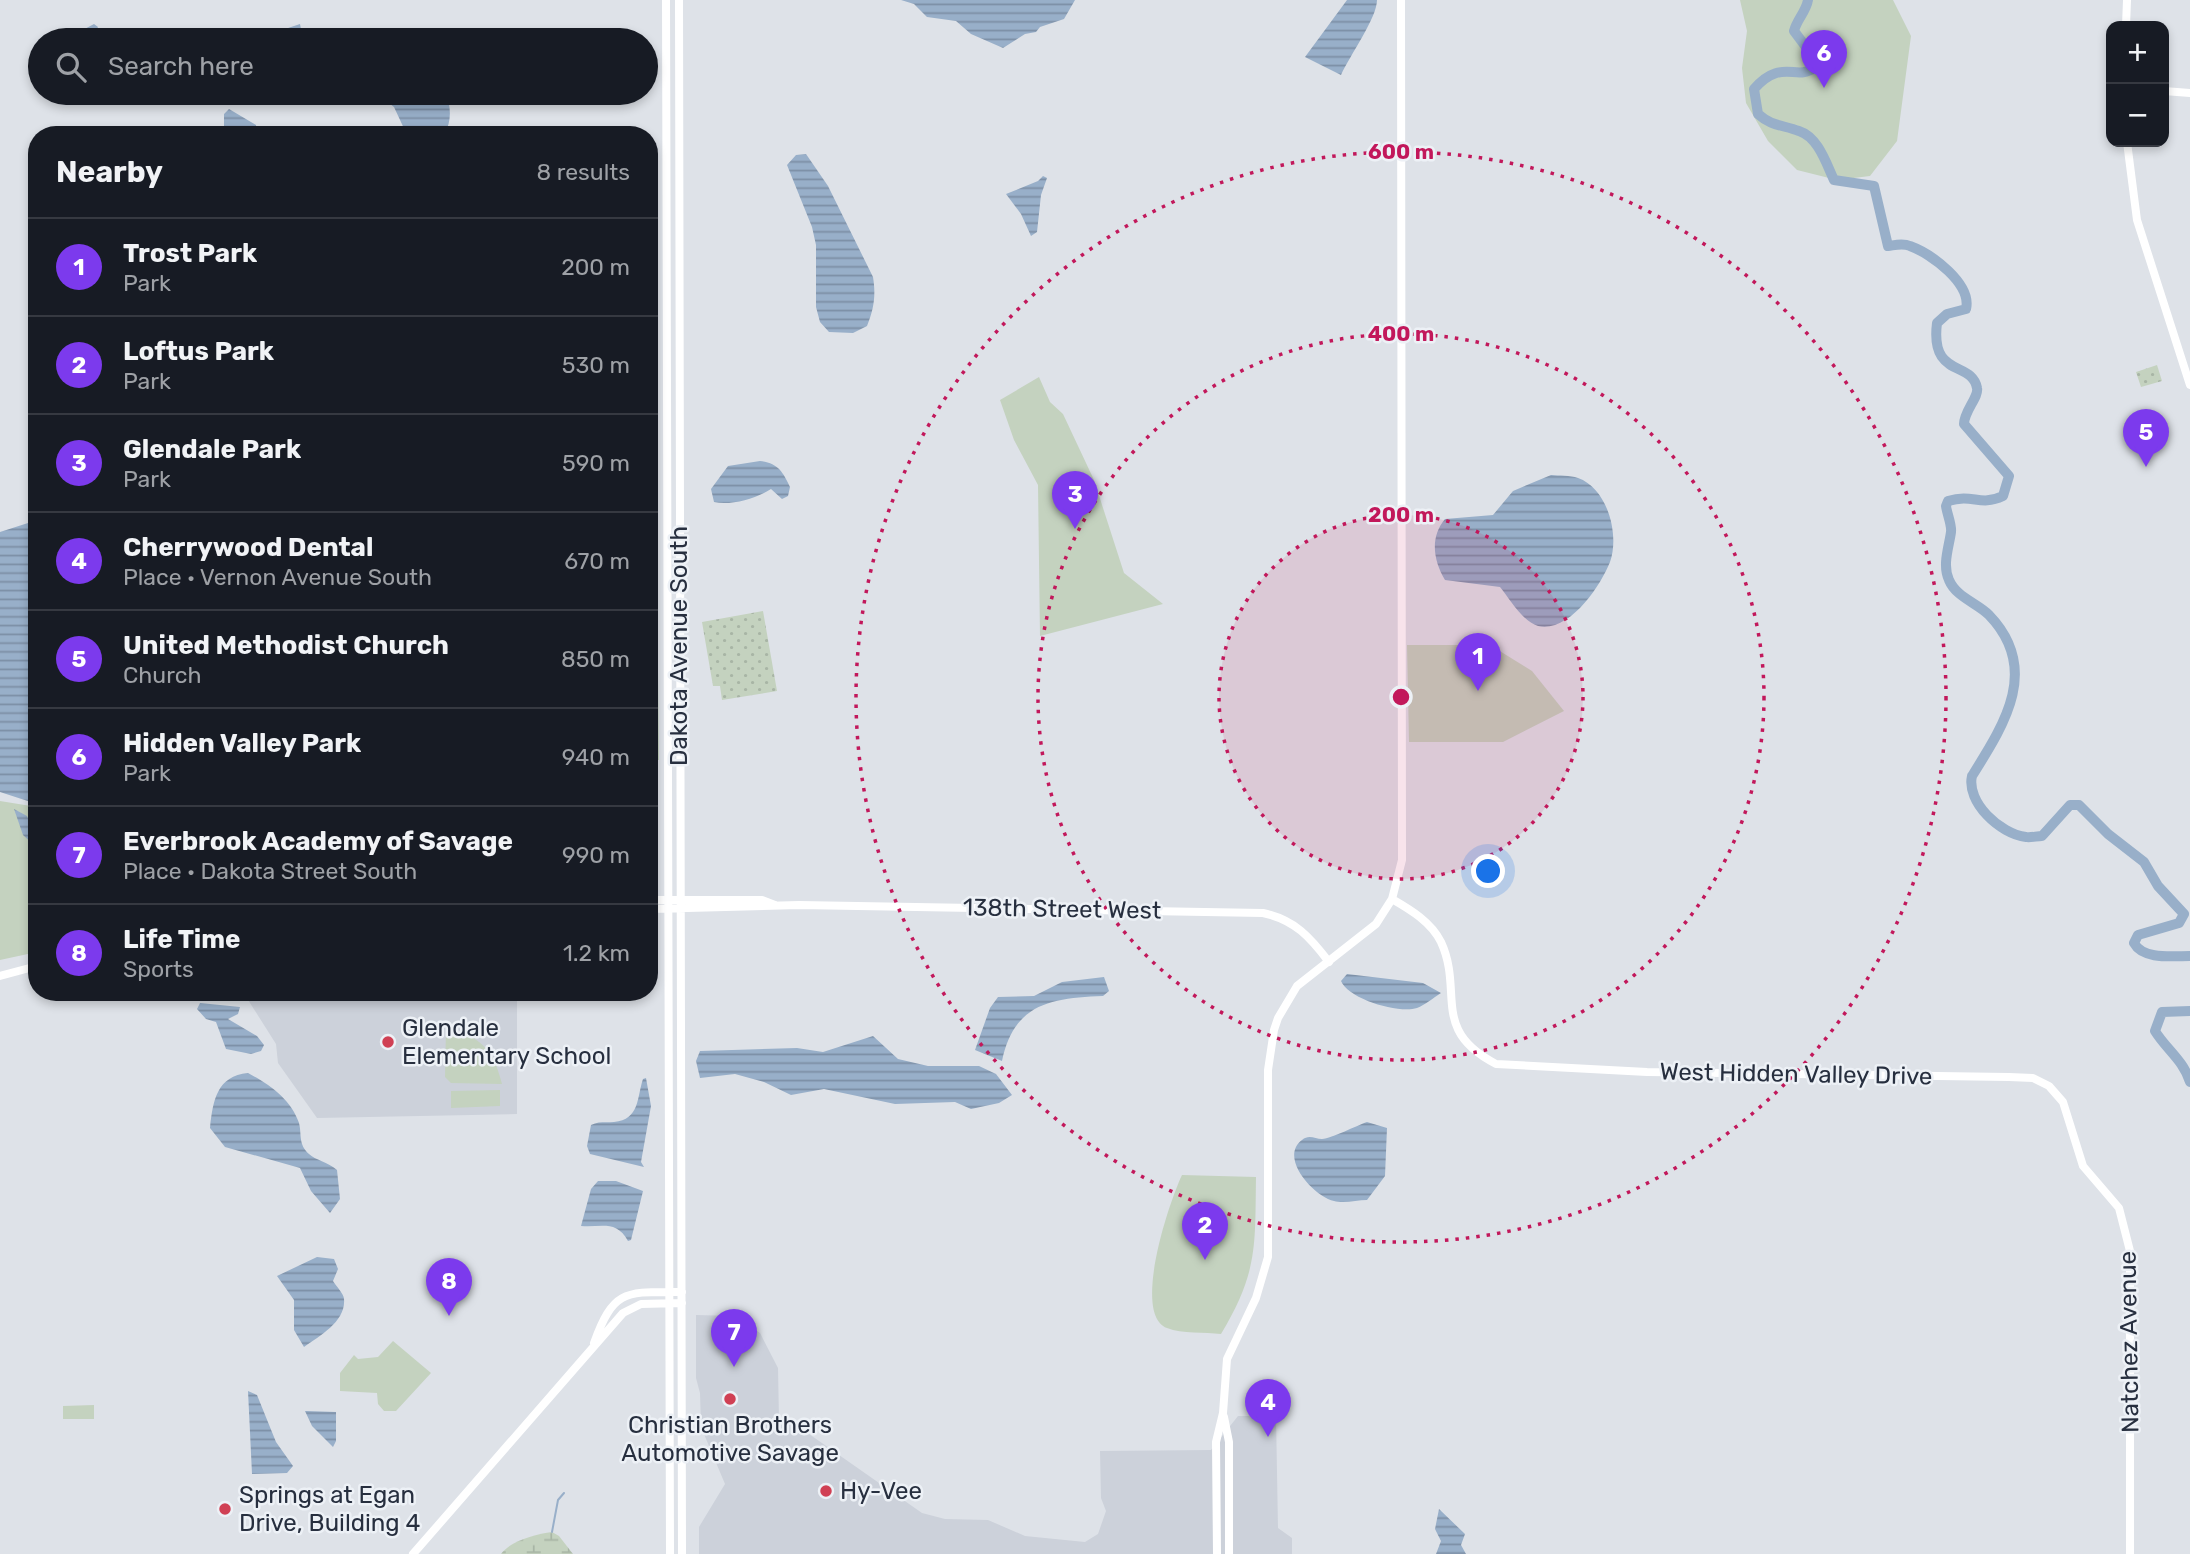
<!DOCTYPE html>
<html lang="en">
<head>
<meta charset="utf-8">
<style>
  :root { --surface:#171b24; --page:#242831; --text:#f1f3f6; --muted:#9ea1a6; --line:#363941; --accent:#7c3aed }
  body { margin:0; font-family:Rubik,sans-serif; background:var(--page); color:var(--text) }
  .controls { position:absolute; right:21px; top:21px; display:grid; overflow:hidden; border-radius:14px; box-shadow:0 4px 10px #0003 }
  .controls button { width:63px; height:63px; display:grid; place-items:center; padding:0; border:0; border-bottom:2px solid var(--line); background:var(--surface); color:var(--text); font:35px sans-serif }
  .you { position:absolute; left:1489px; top:872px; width:24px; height:24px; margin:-18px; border:5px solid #fff; border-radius:50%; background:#1a73e8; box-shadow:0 0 0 10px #1a73e833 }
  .badge { display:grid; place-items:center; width:46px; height:46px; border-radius:50%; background:var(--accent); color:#fff; font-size:23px; font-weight:700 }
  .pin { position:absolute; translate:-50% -58px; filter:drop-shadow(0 2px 4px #0008) }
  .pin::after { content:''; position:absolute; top:37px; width:24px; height:21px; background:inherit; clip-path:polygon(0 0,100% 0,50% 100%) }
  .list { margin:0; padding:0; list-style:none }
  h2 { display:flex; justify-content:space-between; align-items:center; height:91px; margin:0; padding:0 28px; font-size:30px }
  h2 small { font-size:23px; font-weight:400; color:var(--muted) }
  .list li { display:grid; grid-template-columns:46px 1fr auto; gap:21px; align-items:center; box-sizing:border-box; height:98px; padding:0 28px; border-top:2px solid var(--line) }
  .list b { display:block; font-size:26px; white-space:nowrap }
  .list p { margin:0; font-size:23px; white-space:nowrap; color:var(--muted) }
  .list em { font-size:23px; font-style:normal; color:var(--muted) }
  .icon { flex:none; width:38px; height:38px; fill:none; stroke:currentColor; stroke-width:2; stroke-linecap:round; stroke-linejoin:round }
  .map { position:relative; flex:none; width:2190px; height:1554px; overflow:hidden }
  .search { position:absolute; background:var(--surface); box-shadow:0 4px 10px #0003; left:28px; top:28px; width:630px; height:77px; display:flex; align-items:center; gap:18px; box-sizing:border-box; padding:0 24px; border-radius:38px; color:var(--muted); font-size:26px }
  .panel { position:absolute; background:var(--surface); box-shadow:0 4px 10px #0003; left:28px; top:126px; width:630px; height:875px; border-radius:28px }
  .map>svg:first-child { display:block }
  .built { fill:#ccd1da }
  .wetland { fill:url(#wetland-marsh) }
  .park { fill:#c4d2bf }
  .garden { fill:url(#garden-dots) }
  .water { fill:url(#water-rules) }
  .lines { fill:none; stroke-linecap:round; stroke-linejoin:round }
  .stream { stroke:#98afc9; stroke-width:2 }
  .river { stroke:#98afc9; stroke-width:10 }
  .secondary { stroke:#fff; stroke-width:8 }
  .ring { fill:none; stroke:#c2185b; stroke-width:3.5; stroke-dasharray:3.5 7 }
  .poi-dot { fill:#d04054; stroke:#edf1f6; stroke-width:2.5 }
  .labels { text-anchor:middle; stroke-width:5; stroke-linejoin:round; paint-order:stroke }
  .street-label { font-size:24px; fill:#272f3f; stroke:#edf1f6 }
  .poi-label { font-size:24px; fill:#272f3f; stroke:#edf1f6; text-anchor:start }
  .centre { fill:#c2185b; stroke:#edf1f6; stroke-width:3.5 }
  .ring-label { font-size:21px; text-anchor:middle; font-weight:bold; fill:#c2185b; stroke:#edf1f6; stroke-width:5; stroke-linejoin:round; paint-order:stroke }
</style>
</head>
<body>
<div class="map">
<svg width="2190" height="1554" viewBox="0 0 2190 1554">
  <defs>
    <pattern id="wetland-marsh" width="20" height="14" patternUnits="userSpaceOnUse" patternTransform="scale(1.75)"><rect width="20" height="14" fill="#c4d2bf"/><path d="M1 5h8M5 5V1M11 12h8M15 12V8" fill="none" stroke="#a8b5a5"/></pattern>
    <pattern id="garden-dots" width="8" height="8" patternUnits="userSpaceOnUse" patternTransform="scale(1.75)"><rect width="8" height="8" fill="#c4d2bf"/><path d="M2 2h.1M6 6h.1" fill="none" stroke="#a8b5a5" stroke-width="1.8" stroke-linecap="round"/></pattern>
    <pattern id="water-rules" width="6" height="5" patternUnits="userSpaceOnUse" patternTransform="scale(1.75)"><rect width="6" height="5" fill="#98afc9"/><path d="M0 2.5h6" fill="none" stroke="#7c8fa5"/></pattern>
  </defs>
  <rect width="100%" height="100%" fill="#dee2e8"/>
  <!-- built -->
  <path class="built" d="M261,992h256v122l-200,4 -39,-55 -2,-19 -31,-49z
    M696,1315l39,1 25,17 18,35 1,52h10l133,93 23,6 43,1 37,16 60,6 13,-8 8,-23 -5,-13 -1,-47 111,-1 27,-34h38l2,112 14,10v16h-593v-27l26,-43 -24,-57 -1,-34 -4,-15z"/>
  <!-- wetland -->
  <path class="wetland" d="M552,1532l7,4 14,18h-72c9,-13 35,-20 51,-22z"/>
  <!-- park -->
  <path class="park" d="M1740,0h153l18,36 -14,105 -27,35 -33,4 -40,-10 -29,-29 -22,-38 -4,-35 5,-37z
    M1039,377l11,25 13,12 31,66 30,93 39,31 -123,32 -2,-151 -24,-45 -14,-40z
    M649,407h6l4,353h-10z
    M1407,645h83l42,26 32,40 -61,31h-94z
    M0,801l37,6v145l-37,8z
    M446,1028c35,9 47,20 56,56l-51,-1 -6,-6z
    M500,1090v16l-49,2v-17z
    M1182,1175l74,2c-1,70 2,95 -35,157 -16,-2 -39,0 -54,-6 -36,-14 3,-128 15,-153z
    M393,1341l38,32 -35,38h-12l-6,-7 -1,-11 -37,-2v-18l14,-18 4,4 20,-2z
    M94,1405v14h-31v-13z"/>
  <!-- garden -->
  <path class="garden" d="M2157,365l5,16 -21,6 -5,-15z
    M763,611l14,80 -55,9 -2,-14h-7l-11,-64z"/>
  <!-- water -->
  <path class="water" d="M901,0h174l-11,19 -24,8 -4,5 -11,2 -22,14 -32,-14 -15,-13 -29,-4 -13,-13z
    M1347,0h30c0,18 -27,55 -36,75l-36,-18z
    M94,24l4,3 -6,13h-38l-2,-5 27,-3z
    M300,24l3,16h-38l-1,-4z
    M376,93h70c5,15 6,28 -2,42h-37l-13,-28z
    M229,109l27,16 1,10h-33v-21z
    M806,154l22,32 45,91c3,18 1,32 -6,49l-14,7 -24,-1 -9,-10 -4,-15v-62l-4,-18 -25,-62 9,-10z
    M1043,176l4,2 -6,17 -4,37 -6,4 -10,-22 -15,-20 32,-13z
    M760,461c18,2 23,11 30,26l-2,9 -6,3 -11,-10c-14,9 -40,17 -57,13l-3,-13 17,-23z
    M1551,475c8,1 19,0 27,3 29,10 42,56 32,84 -10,25 -41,71 -72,64 -15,-4 -29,-28 -38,-39l-55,-7c-12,-20 -15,-43 0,-61l48,-4 20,-24z
    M28,523l9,5v276l-37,-12v-260z
    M14,809l13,7 4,9 6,1v22l-14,-13z
    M1347,974l76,9 18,10c-8,5 -16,12 -24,15 -18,6 -69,-9 -76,-27z
    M1104,977l5,14 -6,5c-51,2 -89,7 -101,65l-27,-11 15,-42 8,-11 36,-1 28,-14z
    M200,1003l40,4 -2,7 -10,5 29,17 7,9 -3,6 -10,3 -25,-5 -10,-27 -10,-3 -9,-10z
    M873,1036l25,23 30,7h51l17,8 16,21 -13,8 -28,6 -16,-7 -60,2 -71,-15 -33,6 -27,-13 -29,-8 -35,4 -4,-17 4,-10 97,-3 26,4z
    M248,1073c21,11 43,26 51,50 3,12 -1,21 10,31 6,6 19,8 28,16l3,29 -10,14 -19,-22 -11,-23 -75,-21 -15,-19c3,-28 7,-52 38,-55z
    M646,1078l5,28 -10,56 3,5 -54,-13 -3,-8 4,-21c8,-4 15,-2 23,-3 26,-2 23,-26 29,-43z
    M1367,1122l20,6 -2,48 -18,24c-10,0 -23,4 -33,1 -19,-4 -56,-43 -32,-61 7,-6 13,-1 20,-1 10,-1 34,-13 45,-17z
    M598,1181h18l27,10 -12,49 -3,1c-12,-22 -28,-13 -47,-15l10,-37z
    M317,1257l17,2 4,10 -5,12c3,5 11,13 11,18 2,22 -23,36 -40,48l-10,-17v-30l-17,-24z
    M248,1391l9,4 19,47 17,24 -6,7 -35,1z
    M305,1411l31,1v29l-3,6 -21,-21z
    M1439,1509l26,25 -4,11 5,9h-30l5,-13 -6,-12z"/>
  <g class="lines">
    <!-- stream -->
    <path class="stream" d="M552,1532l6,-32 6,-7"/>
    <!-- river -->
    <path class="river" d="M1808,0c-2,12 -11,19 -14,31l21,28 -1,9c-18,13 -33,-10 -60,21l4,25c13,12 25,11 41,17 19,6 27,32 35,49l40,6 14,60c8,-1 15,-3 22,0 22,8 62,38 56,63l-19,5 -10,9c-7,56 35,37 40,65 2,9 -13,23 -13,36l45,52 -6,20c-24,11 -29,-3 -55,5l-2,5c1,8 6,19 5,26 -2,15 -9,33 -2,48 7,17 28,23 40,35 52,54 15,110 -17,161 -6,26 28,58 54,61 4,1 11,-1 16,-1l28,-31h9l29,29 36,28 14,24 26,28 -5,9 -41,12 -4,8c9,17 39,13 56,13
      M2190,1011l-28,1 -7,19c11,18 29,30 35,51"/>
    <!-- secondary -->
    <path class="secondary" d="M666,0l4,1554
      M679,0l3,1554
      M2126,26l1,-26
      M2164,91l26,2
      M2127,142l10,78 53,165
      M1392,899c19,11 39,23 49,43 23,50 -11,88 55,122l151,8 362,5 24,1 16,8 14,16 20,64 36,42 11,43v303
      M649,900h113l13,5
      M649,909l150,-4 464,8c32,7 47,24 66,49
      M0,976l37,-10
      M594,1343c20,-55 32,-51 88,-51
      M1224,1417l5,25v112
      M413,1554l210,-241 18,-9 41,-1
      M1217,1554l-1,-112 7,-29 4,-54 29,-61 12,-41v-187l6,-40 4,-12 19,-32 79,-62 16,-25 10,-39 -1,-860"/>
  </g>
  <!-- distance rings -->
  <circle cx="1401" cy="697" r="182" fill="#c2185b" fill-opacity=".12"/>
  <g class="ring">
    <circle cx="1401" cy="697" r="182"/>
    <circle cx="1401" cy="697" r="363"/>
    <circle cx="1401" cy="697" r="545"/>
  </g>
  <!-- markers -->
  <g class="poi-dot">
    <circle cx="388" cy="1042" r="7"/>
    <circle cx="730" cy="1399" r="7"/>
    <circle cx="826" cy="1491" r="7"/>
    <circle cx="225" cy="1509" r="7"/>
  </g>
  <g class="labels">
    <!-- street labels -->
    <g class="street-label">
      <text transform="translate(679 646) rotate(-90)" y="8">Dakota Avenue South</text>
      <text transform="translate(1062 909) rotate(1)" y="8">138th Street West</text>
      <text transform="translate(1796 1074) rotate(1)" y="8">West Hidden Valley Drive</text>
      <text transform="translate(2129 1342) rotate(-91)" y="8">Natchez Avenue</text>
    </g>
    <!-- poi labels -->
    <g class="poi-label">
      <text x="402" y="1036">Glendale<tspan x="402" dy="28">Elementary School</tspan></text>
      <text x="730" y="1433" text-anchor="middle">Christian Brothers<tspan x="730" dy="28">Automotive Savage</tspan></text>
      <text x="840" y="1499">Hy-Vee</text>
      <text x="239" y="1503">Springs at Egan<tspan x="239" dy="28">Drive, Building 4</tspan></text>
    </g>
  </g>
  <circle cx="1401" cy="697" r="10" class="centre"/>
  <g class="ring-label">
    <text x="1401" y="159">600 m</text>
    <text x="1401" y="341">400 m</text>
    <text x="1401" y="522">200 m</text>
  </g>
</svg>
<div class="controls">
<button>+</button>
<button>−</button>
</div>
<div class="you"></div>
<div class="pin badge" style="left:1478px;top:691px">1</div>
<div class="pin badge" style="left:1205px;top:1260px">2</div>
<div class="pin badge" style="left:1075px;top:529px">3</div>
<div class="pin badge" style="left:1268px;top:1437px">4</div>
<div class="pin badge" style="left:2146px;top:467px">5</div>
<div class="pin badge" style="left:1824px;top:88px">6</div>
<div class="pin badge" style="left:734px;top:1367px">7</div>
<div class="pin badge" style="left:449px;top:1316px">8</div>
<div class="search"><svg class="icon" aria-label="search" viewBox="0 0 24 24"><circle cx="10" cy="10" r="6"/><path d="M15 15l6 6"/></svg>Search here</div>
<section class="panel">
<h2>Nearby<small>8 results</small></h2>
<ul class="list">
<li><span class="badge">1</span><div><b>Trost Park</b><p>Park</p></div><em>200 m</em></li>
<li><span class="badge">2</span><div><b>Loftus Park</b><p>Park</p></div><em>530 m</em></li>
<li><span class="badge">3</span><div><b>Glendale Park</b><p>Park</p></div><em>590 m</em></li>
<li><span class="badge">4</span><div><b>Cherrywood Dental</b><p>Place · Vernon Avenue South</p></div><em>670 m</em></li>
<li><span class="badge">5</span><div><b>United Methodist Church</b><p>Church</p></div><em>850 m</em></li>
<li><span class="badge">6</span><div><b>Hidden Valley Park</b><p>Park</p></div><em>940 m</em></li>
<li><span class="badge">7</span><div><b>Everbrook Academy of Savage</b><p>Place · Dakota Street South</p></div><em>990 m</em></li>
<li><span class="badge">8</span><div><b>Life Time</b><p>Sports</p></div><em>1.2 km</em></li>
</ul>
</section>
</div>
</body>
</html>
